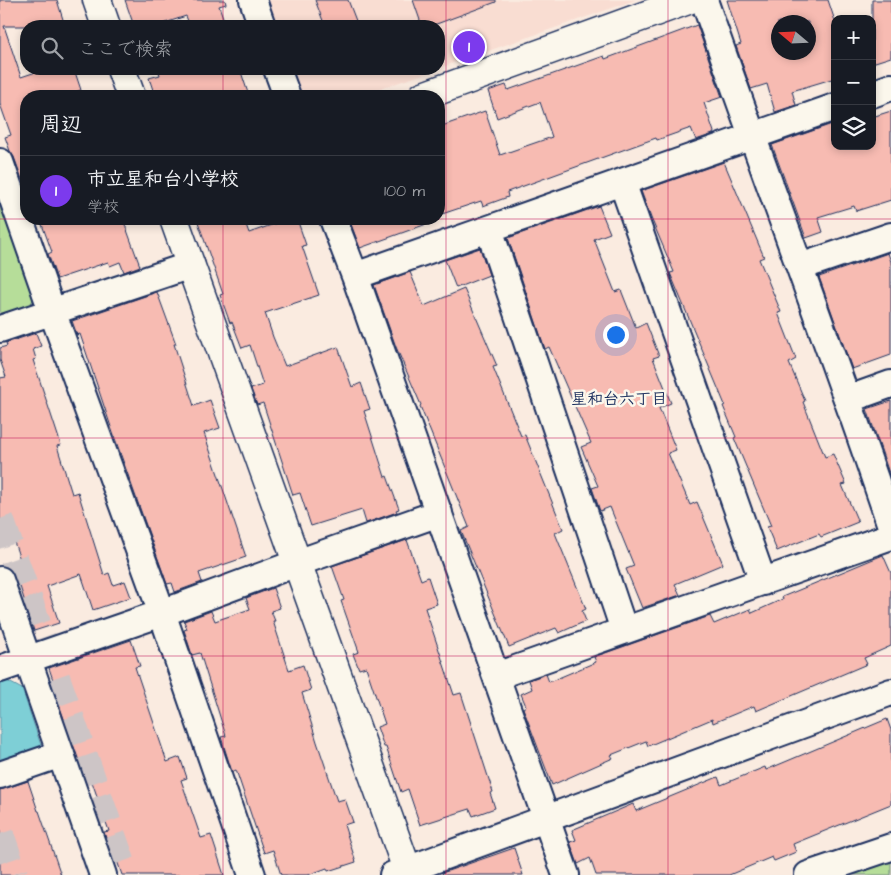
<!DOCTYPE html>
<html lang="ja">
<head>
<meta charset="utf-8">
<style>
  :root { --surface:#171b24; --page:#20242c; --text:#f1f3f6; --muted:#9ea1a6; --line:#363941; --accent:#7c3aed }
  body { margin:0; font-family:"Architects Daughter","Klee One",sans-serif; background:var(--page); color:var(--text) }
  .controls { position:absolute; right:15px; top:15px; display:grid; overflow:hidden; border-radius:10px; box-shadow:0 2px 8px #0003 }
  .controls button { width:45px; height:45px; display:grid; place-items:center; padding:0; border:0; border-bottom:1px solid var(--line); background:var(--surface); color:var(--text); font:25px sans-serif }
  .compass { position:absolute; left:771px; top:15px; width:45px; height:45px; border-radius:50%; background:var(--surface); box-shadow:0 2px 8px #0003; rotate:289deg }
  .you { position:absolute; left:615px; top:334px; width:18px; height:18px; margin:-12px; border:4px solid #fff; border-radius:50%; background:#1a73e8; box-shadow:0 0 0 8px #1a73e833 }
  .badge { display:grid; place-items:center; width:32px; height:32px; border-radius:50%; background:var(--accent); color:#fff; font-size:16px; font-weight:700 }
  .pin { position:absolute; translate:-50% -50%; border:2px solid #fff; box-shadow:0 1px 5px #0006 }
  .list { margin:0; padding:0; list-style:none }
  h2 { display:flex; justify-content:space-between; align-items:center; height:65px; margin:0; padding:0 20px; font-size:21px }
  h2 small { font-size:16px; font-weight:400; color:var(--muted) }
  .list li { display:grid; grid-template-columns:32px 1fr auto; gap:15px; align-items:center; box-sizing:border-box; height:70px; padding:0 20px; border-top:1px solid var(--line) }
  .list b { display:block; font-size:19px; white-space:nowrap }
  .list p { margin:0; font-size:16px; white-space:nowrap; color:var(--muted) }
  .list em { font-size:16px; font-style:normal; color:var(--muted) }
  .icon { flex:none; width:28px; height:28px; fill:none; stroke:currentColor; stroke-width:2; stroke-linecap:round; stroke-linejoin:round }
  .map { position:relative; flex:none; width:891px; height:875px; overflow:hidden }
  .search { position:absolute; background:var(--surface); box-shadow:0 2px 8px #0003; left:20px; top:20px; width:425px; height:55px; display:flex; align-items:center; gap:12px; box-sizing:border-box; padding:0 18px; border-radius:20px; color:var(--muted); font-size:19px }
  .panel { position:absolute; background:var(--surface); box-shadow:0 2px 8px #0003; left:20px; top:90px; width:425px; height:135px; border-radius:20px }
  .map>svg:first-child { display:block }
  .built { fill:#f9ddd2 }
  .green { fill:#b6dd99; stroke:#68867c }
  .water { fill:#7ecfd6; stroke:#568fa6 }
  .building { fill:#f7bbb2; stroke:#1b2f5e; fill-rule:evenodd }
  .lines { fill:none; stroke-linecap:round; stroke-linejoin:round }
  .highway-tunnel { stroke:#cdc5c6; stroke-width:28; stroke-dasharray:28 14; stroke-linecap:butt }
  .street-casing { stroke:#1b2f5e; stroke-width:30 }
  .secondary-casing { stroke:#1b2f5e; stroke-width:31 }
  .street { stroke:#fbf7ec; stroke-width:26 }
  .secondary { stroke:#fbf7ec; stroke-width:28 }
  .grid { fill:none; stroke:#c2185b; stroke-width:1; stroke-opacity:0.55 }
  .labels { text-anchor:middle; stroke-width:5; stroke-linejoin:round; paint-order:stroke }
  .neighbourhood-label { font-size:16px; font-weight:bold; fill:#1b2f5e; stroke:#fbf7ec }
</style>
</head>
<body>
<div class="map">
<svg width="891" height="875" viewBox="0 0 891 875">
  <rect width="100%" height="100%" fill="#faebe0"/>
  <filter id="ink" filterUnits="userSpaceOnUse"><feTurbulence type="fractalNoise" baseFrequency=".02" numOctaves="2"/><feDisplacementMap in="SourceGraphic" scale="10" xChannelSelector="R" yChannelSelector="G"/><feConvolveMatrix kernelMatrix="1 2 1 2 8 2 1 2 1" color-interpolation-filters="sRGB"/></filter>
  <g filter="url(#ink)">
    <!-- built -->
    <path class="built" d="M266,0h369l-196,68v-42h-164z
      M291,69h147l-79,27h-58z"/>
    <!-- green -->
    <path class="green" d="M0,193l36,99 -7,17 -29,9z
      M891,858v17h-48z"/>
    <!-- water -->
    <path class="water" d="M7,681l15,8 21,62 -43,16v-84z"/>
    <!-- building -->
    <path class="building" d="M0,0h57l8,26h-61l17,51 24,-8h29l7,21 -17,6h-38v94l-12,-33 -4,-6 -5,-14 6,-2 -11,-31z
      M125,0h100l1,4 -7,2 7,20h-36l-4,-10 -30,10h-22z
      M315,0h33l10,26h-33z
      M413,0h83v2l-65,24h-9z
      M727,0h101l7,21v57l-43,13 4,14 -21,7 -8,-28 -16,5 -15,-43 5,-2zM778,22h30v30h-30z
      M872,0h19v57l-19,6z
      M697,25l25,72 -18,6 10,29 -1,2 -17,6 -5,-12 -34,12 -1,-2 -149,54 1,5 -25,9 -2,-5 -42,14v-88l46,-16 15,44 52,-18 -12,-35 -43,16 -9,-27 18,-6 2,5 96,-34 1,3z
      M158,69h82l9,27h-94l-6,-18 11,-3z
      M891,111v89l-35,11 -2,-5 -36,11 5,15 -17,6 -34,-93 63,-22v23h37v-29z
      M724,162l40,95 -5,2 22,53 -3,1 18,46 -7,4 16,38 -2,1 22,55 8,-3 13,30 -4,1 16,37 -37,15 -2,-3 -42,17 -10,-24 4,-1 -37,-88 2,-1 -13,-31 2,-1 -55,-132 4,-1 -23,-54 -10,-27z
      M599,206l11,27 -16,6 21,53 6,-2 15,38 10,-5 13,33 -6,2 18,45 -12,5 17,42 -8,3 22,52 7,-3 26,62 -48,20 5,11 -38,13 -16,-39 8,-3 -24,-59 -10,4 -8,-23 6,-2 -17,-39 10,-4 -42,-96 -4,2 -37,-111z
      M40,219h83l17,47 -16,6 -4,-10 -10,4 -2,-4 -51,17 -9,-25 4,-2z
      M197,219h47l5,14 39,-14h9l9,26 -4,1 17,49 -54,18 8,24 12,29 53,-19 14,40 9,-4 9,26 -6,2 21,66 2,-1 12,33 -3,1 1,2 -31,11 -4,-13 -51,16 -11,-33 -7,2 -30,-92 -6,2 -6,-16 12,-4 -13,-40 -8,3 -10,-26 -2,1 -10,-28 3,-1z
      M349,219h85l1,2 -75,27z
      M480,248l9,27 -33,13 -11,-28z
      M888,253l3,9v93l-39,14 -33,-92z
      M410,272l14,34 40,-17 33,77 -4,1 28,69 4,-1 38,94 -8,4 31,76 -4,2 4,10 -27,12 -3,-5 -47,19 -48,-116 8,-4 -49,-121 1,-1 -25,-58 -22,-62z
      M157,292l19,52h-2l20,62 16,-6 10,28 -16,5 42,124 -47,16 3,9 -27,10 -3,-9 -5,1 -54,-151 -33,-99 -3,1 -5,-14z
      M36,333l5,13 -8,3 3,10 -3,1 28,85 -4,1 15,48 6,-2 26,83 5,-2 4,12 12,-4 6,16 -38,13 -12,-36 -34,12 12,37 -25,8 -16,-51 8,-3 -13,-38 -6,2 -7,-21v-142l6,-1 -6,-17v-12l7,-2 -1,-3z
      M891,401v74l-1,1 -23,-67z
      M407,540l14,40 7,-3 9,27 -12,4 29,87 7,-2 32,99 -3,1 5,15 -22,8 -3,-7 -50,16 -12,-36 -7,3 -15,-45h-2l-7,-20 8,-3 -19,-57 -7,2 -6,-15 6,-2 -18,-51 3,-1 -12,-34z
      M883,555l8,18v73l-27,12 3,6 -111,47 -2,-5 -41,17 -1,-4 -64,27 -2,-5 -35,14 2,3 -61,27 -29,-77 3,-2 -5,-12 11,-5 -3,-9 17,-6 3,8 47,-20 -2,-5 116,-41 4,8 36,-15 2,4 31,-14 -1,-2z
      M273,588l7,20 -9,3 4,10h-2l16,49 14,-5 8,25 -9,3 15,49 20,59 8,-2 8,23 -9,3 12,37 -28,9 -1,-3 -19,7h-27l-8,-25 -9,3 -28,-83 -4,2 -11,-35 5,-1 -26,-83 -8,2 -8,-25 3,-1 -3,-8 27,-10 4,10 35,-12 -4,-11z
      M131,640l9,26 -5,1 32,95 13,-5 7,21 -6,2 20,58 10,-3 13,40h-102l-8,-23 -3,1 -7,-21 5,-1 -20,-58 -5,2 -26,-73 2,-1 -11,-33z
      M887,719l4,11v74l-98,40 3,8 -22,9 -2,-4 -43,18h-133l-6,-17 -12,6 -8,-22 6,-2 -4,-10 61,-26 3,7 82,-34 3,8 44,-18 1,3z
      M28,781l10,30h1l22,64h-61v-85z
      M514,848l9,27h-80l-1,-2z"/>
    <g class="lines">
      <!-- highway-tunnel -->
      <path class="highway-tunnel" d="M0,519l126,356
        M0,834l14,41"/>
      <defs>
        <path id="street" d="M253,0l9,26
          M704,0c61,176 128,350 187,526
          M277,69l10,27
          M872,94l19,-7
          M0,162l52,149 110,302 90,262
          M622,182l141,400
          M333,219l22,57 211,599
          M489,229l135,401
          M800,267l91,-31
          M355,276l480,-169
          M0,329l191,-64
          M849,399l42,-15
          M0,580l103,295
          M0,669l162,-56 135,-50 142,-50
          M496,676l395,-140
          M0,775l61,-21
          M393,875l498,-183
          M808,875l83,-28"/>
        <path id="secondary" d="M97,0l9,26
          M121,69l10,27
          M423,96l265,-96
          M174,219l235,656"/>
      </defs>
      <!-- street casing -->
      <use href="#street" class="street-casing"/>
      <!-- secondary casing -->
      <use href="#secondary" class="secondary-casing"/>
      <!-- street -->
      <use href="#street" class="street"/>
      <!-- secondary -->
      <use href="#secondary" class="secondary"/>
    </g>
  </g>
  <!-- grid -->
  <path class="grid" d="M223,0v26M446,0v875M668,0v875M223,69v27M0,219h26M26,219h413M223,219v656M439,219h452M0,438h891M0,656h891"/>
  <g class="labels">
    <!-- neighbourhood labels -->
    <g class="neighbourhood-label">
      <text x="619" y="404">星和台六丁目</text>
    </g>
  </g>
</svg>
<div class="controls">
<button>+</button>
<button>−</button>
<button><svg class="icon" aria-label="layers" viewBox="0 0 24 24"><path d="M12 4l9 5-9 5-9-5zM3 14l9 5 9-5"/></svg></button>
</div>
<svg class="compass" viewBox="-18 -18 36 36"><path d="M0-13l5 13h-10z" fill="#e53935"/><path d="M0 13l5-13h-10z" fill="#9ea1a6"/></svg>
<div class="you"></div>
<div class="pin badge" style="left:469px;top:47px">1</div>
<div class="search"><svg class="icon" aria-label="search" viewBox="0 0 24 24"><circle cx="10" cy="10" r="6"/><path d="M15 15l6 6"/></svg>ここで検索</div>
<section class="panel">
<h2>周辺<small></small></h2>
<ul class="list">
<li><span class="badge">1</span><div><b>市立星和台小学校</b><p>学校</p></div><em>100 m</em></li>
</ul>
</section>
</div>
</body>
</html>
